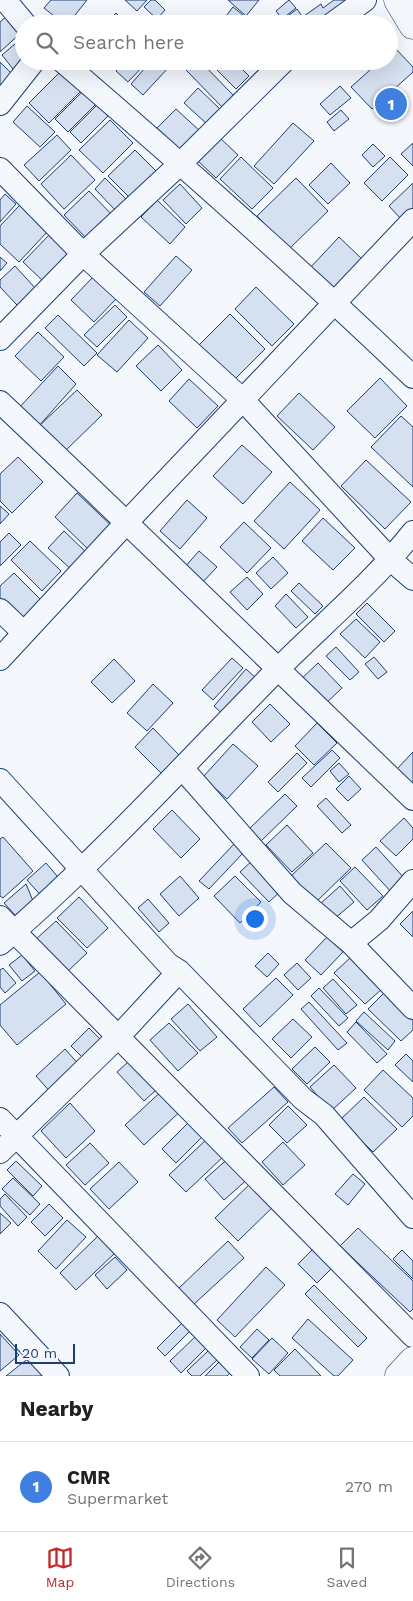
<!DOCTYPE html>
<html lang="en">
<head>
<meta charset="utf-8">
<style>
  :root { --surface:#fff; --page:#f2f2f2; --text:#202124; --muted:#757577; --line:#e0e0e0; --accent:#c62828 }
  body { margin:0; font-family:"Work Sans",sans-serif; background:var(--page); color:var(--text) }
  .scale { position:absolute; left:15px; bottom:12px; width:60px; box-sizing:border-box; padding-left:5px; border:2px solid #1d3f73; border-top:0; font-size:14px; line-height:18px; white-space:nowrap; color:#1d3f73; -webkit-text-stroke:4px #f4f7fb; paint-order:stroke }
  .you { position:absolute; left:254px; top:918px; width:18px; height:18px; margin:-12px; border:4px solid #fff; border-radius:50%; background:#1a73e8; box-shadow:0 0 0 8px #1a73e833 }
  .badge { display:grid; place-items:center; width:32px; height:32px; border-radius:50%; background:var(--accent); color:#fff; font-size:16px; font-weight:700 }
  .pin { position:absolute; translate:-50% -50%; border:2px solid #fff; box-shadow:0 1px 5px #0006 }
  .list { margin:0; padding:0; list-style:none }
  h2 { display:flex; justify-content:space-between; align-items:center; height:65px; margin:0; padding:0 20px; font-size:21px }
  h2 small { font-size:16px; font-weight:400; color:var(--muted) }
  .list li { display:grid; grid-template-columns:32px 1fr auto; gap:15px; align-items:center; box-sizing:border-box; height:90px; padding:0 20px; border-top:1px solid var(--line) }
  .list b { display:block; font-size:19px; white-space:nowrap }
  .list p { margin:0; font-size:16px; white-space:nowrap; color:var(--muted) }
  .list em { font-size:16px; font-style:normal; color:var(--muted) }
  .icon { flex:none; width:28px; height:28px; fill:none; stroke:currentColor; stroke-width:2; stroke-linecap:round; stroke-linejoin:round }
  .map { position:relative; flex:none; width:413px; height:1376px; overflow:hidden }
  .search { position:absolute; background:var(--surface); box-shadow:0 5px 20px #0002; left:15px; right:15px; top:15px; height:55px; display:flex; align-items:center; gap:12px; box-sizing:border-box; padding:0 18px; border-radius:28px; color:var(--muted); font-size:19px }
  .sheet { height:155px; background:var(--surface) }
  nav { display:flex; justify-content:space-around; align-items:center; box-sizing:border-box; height:70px; border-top:1px solid var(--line); background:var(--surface); font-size:14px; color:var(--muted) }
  nav a { display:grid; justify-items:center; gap:2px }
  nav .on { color:var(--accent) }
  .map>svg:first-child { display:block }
  .building { fill:#d5e0f0; stroke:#1d3f73 }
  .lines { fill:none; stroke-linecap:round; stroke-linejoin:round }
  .minor-casing { stroke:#1d3f73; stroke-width:24 }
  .major-casing { stroke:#1d3f73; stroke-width:29 }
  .minor { stroke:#f4f7fb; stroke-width:22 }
  .major { stroke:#f4f7fb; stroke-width:28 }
</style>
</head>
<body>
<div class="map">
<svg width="413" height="1376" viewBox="0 0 413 1376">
  <rect width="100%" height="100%" fill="#f4f7fb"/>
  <!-- building -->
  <path class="building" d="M51,0h36l-19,24h-4l-20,-16z
    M125,0h22l-10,11z
    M151,0h4l10,10 -8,9 -13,-12z
    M228,0h31l-13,16z
    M289,0l7,8 -14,11 -6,-8z
    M334,0h23l-32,24h-16l-5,-8 17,-12 2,4z
    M233,7l10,8 -7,9h-16z
    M297,9l7,10 -7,5h-20z
    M116,13l10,11h-20z
    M9,14l15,16 -24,22v-30z
    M23,37l1,22 -11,10 -11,-14z
    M395,48l18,19v5l-41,37 -21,-22 29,-26h9v-8z
    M103,61h17l-9,9z
    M125,61h23l-20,21 -12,-11z
    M151,61h12l6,6 -26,28 -12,-11z
    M194,61h6l34,35 -12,11 -36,-37z
    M208,61h26l15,15 -13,13z
    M0,62l16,16 -16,15z
    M61,71l20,20 -32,32 -20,-20z
    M340,86l11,12 -21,17 -10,-11z
    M198,88l23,22 -14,14 -23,-21z
    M83,91l13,13 -28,28 -13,-13z
    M97,105l11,11 -27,27 -11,-11z
    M27,106l28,26 -15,15 -27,-25z
    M176,109l25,23 -18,20 -26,-24z
    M341,110l8,9 -15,12 -7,-9z
    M110,120l23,23 -30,30 -24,-23z
    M293,123l21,18 -40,43 -20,-18z
    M57,135l14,15 -32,31 -15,-16z
    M219,137l19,18 -22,23 -19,-18z
    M413,143v23l-12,-12z
    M373,144l12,12 -12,11 -11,-12z
    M135,150l25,25 -27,26 -25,-25z
    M71,155l24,25 -31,29 -23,-25z
    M241,157l32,31 -21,21 -32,-30z
    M390,157l18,18 -26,26 -18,-18z
    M331,163l19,20 -22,21 -19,-19z
    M105,178l23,23 -11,11 -22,-23z
    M296,178l32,33 -39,38 -32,-33z
    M413,183v27l-11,10 -13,-14z
    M180,184l22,24 -16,16 -23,-24z
    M89,191l25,26 -25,24 -25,-26z
    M5,194l11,10 -16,18v-22z
    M157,200l28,27 -15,17 -29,-27z
    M20,205l28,26 -29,31 -19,-18v-18z
    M51,233l21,21 -28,28 -21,-20z
    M339,237l24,23 -30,32 -24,-23z
    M176,256l16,14 -32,36 -16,-14z
    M0,257l7,6 -7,8z
    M15,266l22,24 -19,16 -18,-19v-7z
    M93,277l23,22 -22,23 -23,-22z
    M256,287l38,37 -22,22 -37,-37z
    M115,305l12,12 -30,30 -13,-12z
    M230,314l35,35 -31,31 -35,-35z
    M58,315l39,38 -13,13 -39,-38z
    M129,320l19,18 -31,34 -20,-17z
    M38,332l26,25 -23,24 -26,-25z
    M158,345l24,25 -21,21 -25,-25z
    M58,366l18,18 -38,43 -21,-17z
    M380,378l27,28 -32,32 -28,-27z
    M189,379l29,27 -21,22 -28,-27z
    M77,390l25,25 -39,38 -25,-26z
    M299,393l36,34 -22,23 -36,-34z
    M401,416l12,11v60l-42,-40z
    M242,445l30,27 -29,32 -30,-28z
    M18,457l25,25 -31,31 -12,-12v-27z
    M366,460l45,42 -26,27 -44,-43z
    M290,482l30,28 -36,39 -30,-28z
    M77,493l40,38 -23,24 -39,-38z
    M187,500l20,18 -27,31 -20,-18z
    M0,506l9,8 -9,10z
    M323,518l32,30 -22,22 -31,-29z
    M244,522l27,26 -24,25 -27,-26z
    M64,531l26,25 -16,16 -26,-24z
    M9,533l12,12 -21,21v-24z
    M30,541l31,30 -19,20 -31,-31z
    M199,551l18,16 -16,17 -17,-16z
    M273,557l15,16 -17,16 -15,-16z
    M14,573l32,32 -21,19 -25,-25v-13z
    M247,577l16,17 -16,16 -17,-18z
    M299,583l24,23 -8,8 -24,-23z
    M286,594l22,23 -12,11 -21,-22z
    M367,603l28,28 -11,11 -28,-28z
    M356,619l24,23 -15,16 -25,-24z
    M336,647l23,25 -9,8 -24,-24z
    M374,657l13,15 -9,7 -13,-15z
    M232,658l11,10 -30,32 -11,-10z
    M114,659l21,22 -23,22 -21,-21z
    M318,663l24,25 -21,20 -24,-25z
    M246,669l12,11 -33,36 -11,-10z
    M153,684l20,19 -26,28 -20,-18z
    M270,704l20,20 -19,18 -19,-20z
    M317,723l20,20 -23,22 -19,-19z
    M153,728l26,27 -18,18 -26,-26z
    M233,744l25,22 -31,33 -24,-22z
    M332,750l8,8 -29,29 -9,-9z
    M413,752v32l-16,-15z
    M297,753l10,10 -29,29 -10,-10z
    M339,763l10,11 -10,8 -9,-11z
    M349,776l12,13 -13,12 -12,-12z
    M285,794l12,12 -37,36 -12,-12z
    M326,798l25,27 -9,8 -25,-27z
    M172,810l28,29 -19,19 -28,-29z
    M404,818l9,10v11l-17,17 -16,-15z
    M287,825l26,28 -21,19 -26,-27z
    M3,837l30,34 -30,27 -3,-2v-57z
    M235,843l9,9 -35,37 -10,-8z
    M326,843l25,25 -35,34 -25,-26z
    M376,847l30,33 -14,13 -30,-33z
    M256,857l28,31 -15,14 -29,-30z
    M46,863l17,20 -19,16 -17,-19z
    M355,867l28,29 -16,14 -27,-29z
    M180,876l19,22 -20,18 -19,-22z
    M235,876l26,26 -21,21 -26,-27z
    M26,884l7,17 -17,15 -12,-13z
    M340,886l14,16 -20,17 -14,-15z
    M79,897l29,31 -21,20 -30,-30z
    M148,899l21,24 -10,9 -21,-24z
    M413,911v26l-13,-13z
    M56,921l31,32 -21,20 -31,-33z
    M327,937l16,15 -22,23 -16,-15z
    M268,953l11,11 -12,13 -12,-11z
    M22,955l13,16 -13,10 -13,-16z
    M351,957l31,32 -17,15 -31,-31z
    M297,963l14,15 -13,12 -14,-15z
    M3,968l13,15 -11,10 -5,-6v-17z
    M40,972l26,32 -49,41 -17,-20v-20z
    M276,978l17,17 -33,32 -17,-18z
    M333,979l24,26 -11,9 -23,-26z
    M319,988l29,30 -9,8 -28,-30z
    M386,991l27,27v12l-12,11 -33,-32z
    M309,1002l38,41 -9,7 -37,-41z
    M188,1004l29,33 -17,14 -29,-32z
    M364,1012l31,29 -7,9 -32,-29z
    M293,1019l19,18 -21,21 -19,-19z
    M356,1022l31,32 -10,9 -30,-31z
    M169,1023l29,30 -20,18 -28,-31z
    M89,1028l20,20 -18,18 -20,-20z
    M315,1047l15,15 -23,22 -15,-15z
    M65,1049l17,19 -29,27 -17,-19z
    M139,1052l27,29 -22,20 -27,-29z
    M406,1054l7,7v21l-18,-17z
    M334,1065l22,23 -25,23 -21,-24z
    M383,1070l30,28v18l-11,11 -38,-37z
    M166,1087l19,20 -41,38 -19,-20z
    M274,1087l14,15 -46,41 -14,-15z
    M364,1097l33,32 -24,23 -33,-32z
    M70,1103l25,28 -29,27 -25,-27z
    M288,1106l19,19 -20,18 -18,-18z
    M190,1121l14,14 -28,28 -14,-14z
    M209,1137l16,18 -39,37 -17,-17z
    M283,1142l22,23 -22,20 -21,-23z
    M90,1143l19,20 -24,22 -19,-20z
    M231,1156l19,21 -26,23 -19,-21z
    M16,1161l26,25 -9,10 -26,-26z
    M119,1162l19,20 -29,27 -19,-20z
    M353,1174l12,10 -17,21 -13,-11z
    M258,1176l23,23 -43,42 -23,-23z
    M13,1178l27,26 -10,11 -28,-26z
    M5,1194l22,23 -9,9 -18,-20v-7z
    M49,1204l14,14 -18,18 -14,-14z
    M0,1213l11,10 -11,11z
    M67,1220l19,17 -30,32 -18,-18z
    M358,1228l55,53v28l-3,3 -70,-66z
    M99,1235l17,17 -40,38 -16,-17z
    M228,1241l16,17 -52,48 -15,-16z
    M317,1245l19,19 -19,19 -19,-19z
    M402,1250l11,11v18l-20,-20z
    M115,1257l12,13 -20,19 -12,-14z
    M266,1267l19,18 -50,52 -18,-17z
    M314,1285l53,53 -9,9 -53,-53z
    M308,1319l45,41 -15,16h-4l-42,-38z
    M183,1322l8,8 -26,26 -8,-8z
    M257,1329l12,11 -17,18 -12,-11z
    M0,1334l19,21 -19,16z
    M196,1336l11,11 -26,26 -11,-12z
    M272,1338l16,15 -19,21 -17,-15z
    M295,1349l26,27h-41l-6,-6z
    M209,1350l8,10 -17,16h-8l-5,-5z
    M30,1357l16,19h-40z
    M220,1361l11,11 -4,4h-22z"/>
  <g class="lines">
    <defs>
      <path id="minor" d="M5,0l20,24
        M332,24l33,-24
        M62,61c120,103 237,207 351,316
        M0,104l34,-43
        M0,169l83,85 160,146 148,160 22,19
        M0,339l83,-85 98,-91 103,-102
        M0,402c139,131 275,265 413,397
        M0,610l24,23
        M0,659l127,-137 286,-302
        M182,768l110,125 59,50 62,65
        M0,780l168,184 11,7 124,128 21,16 89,102
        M0,917l413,419
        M351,943l28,-23 34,-39
        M0,944c96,-83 183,-178 272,-269 47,-48 99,-90 141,-143
        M0,1119l248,257
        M0,1152l119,-116 60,-65
        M0,1314l58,62"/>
      <path id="major" d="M398,0l15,25
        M399,1376l14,-15"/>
    </defs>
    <!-- minor casing -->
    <use href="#minor" class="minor-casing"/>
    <!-- major casing -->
    <use href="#major" class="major-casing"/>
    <!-- minor -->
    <use href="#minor" class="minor"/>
    <!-- major -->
    <use href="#major" class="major"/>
  </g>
</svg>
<div class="scale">20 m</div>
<div class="you"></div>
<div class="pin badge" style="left:391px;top:104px;background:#3f7fe0">1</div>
<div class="search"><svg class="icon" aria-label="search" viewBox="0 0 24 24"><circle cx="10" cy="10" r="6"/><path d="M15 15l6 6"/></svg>Search here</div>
</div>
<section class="sheet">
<h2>Nearby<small></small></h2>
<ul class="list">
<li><span class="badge" style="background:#3f7fe0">1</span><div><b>CMR</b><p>Supermarket</p></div><em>270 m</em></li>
</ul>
</section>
<nav>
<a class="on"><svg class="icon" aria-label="map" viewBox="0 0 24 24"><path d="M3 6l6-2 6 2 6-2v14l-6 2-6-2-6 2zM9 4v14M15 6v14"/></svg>Map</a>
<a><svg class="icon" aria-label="directions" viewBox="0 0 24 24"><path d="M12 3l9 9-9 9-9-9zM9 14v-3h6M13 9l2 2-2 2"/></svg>Directions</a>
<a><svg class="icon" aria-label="saved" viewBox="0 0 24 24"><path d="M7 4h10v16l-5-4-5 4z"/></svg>Saved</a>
</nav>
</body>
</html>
